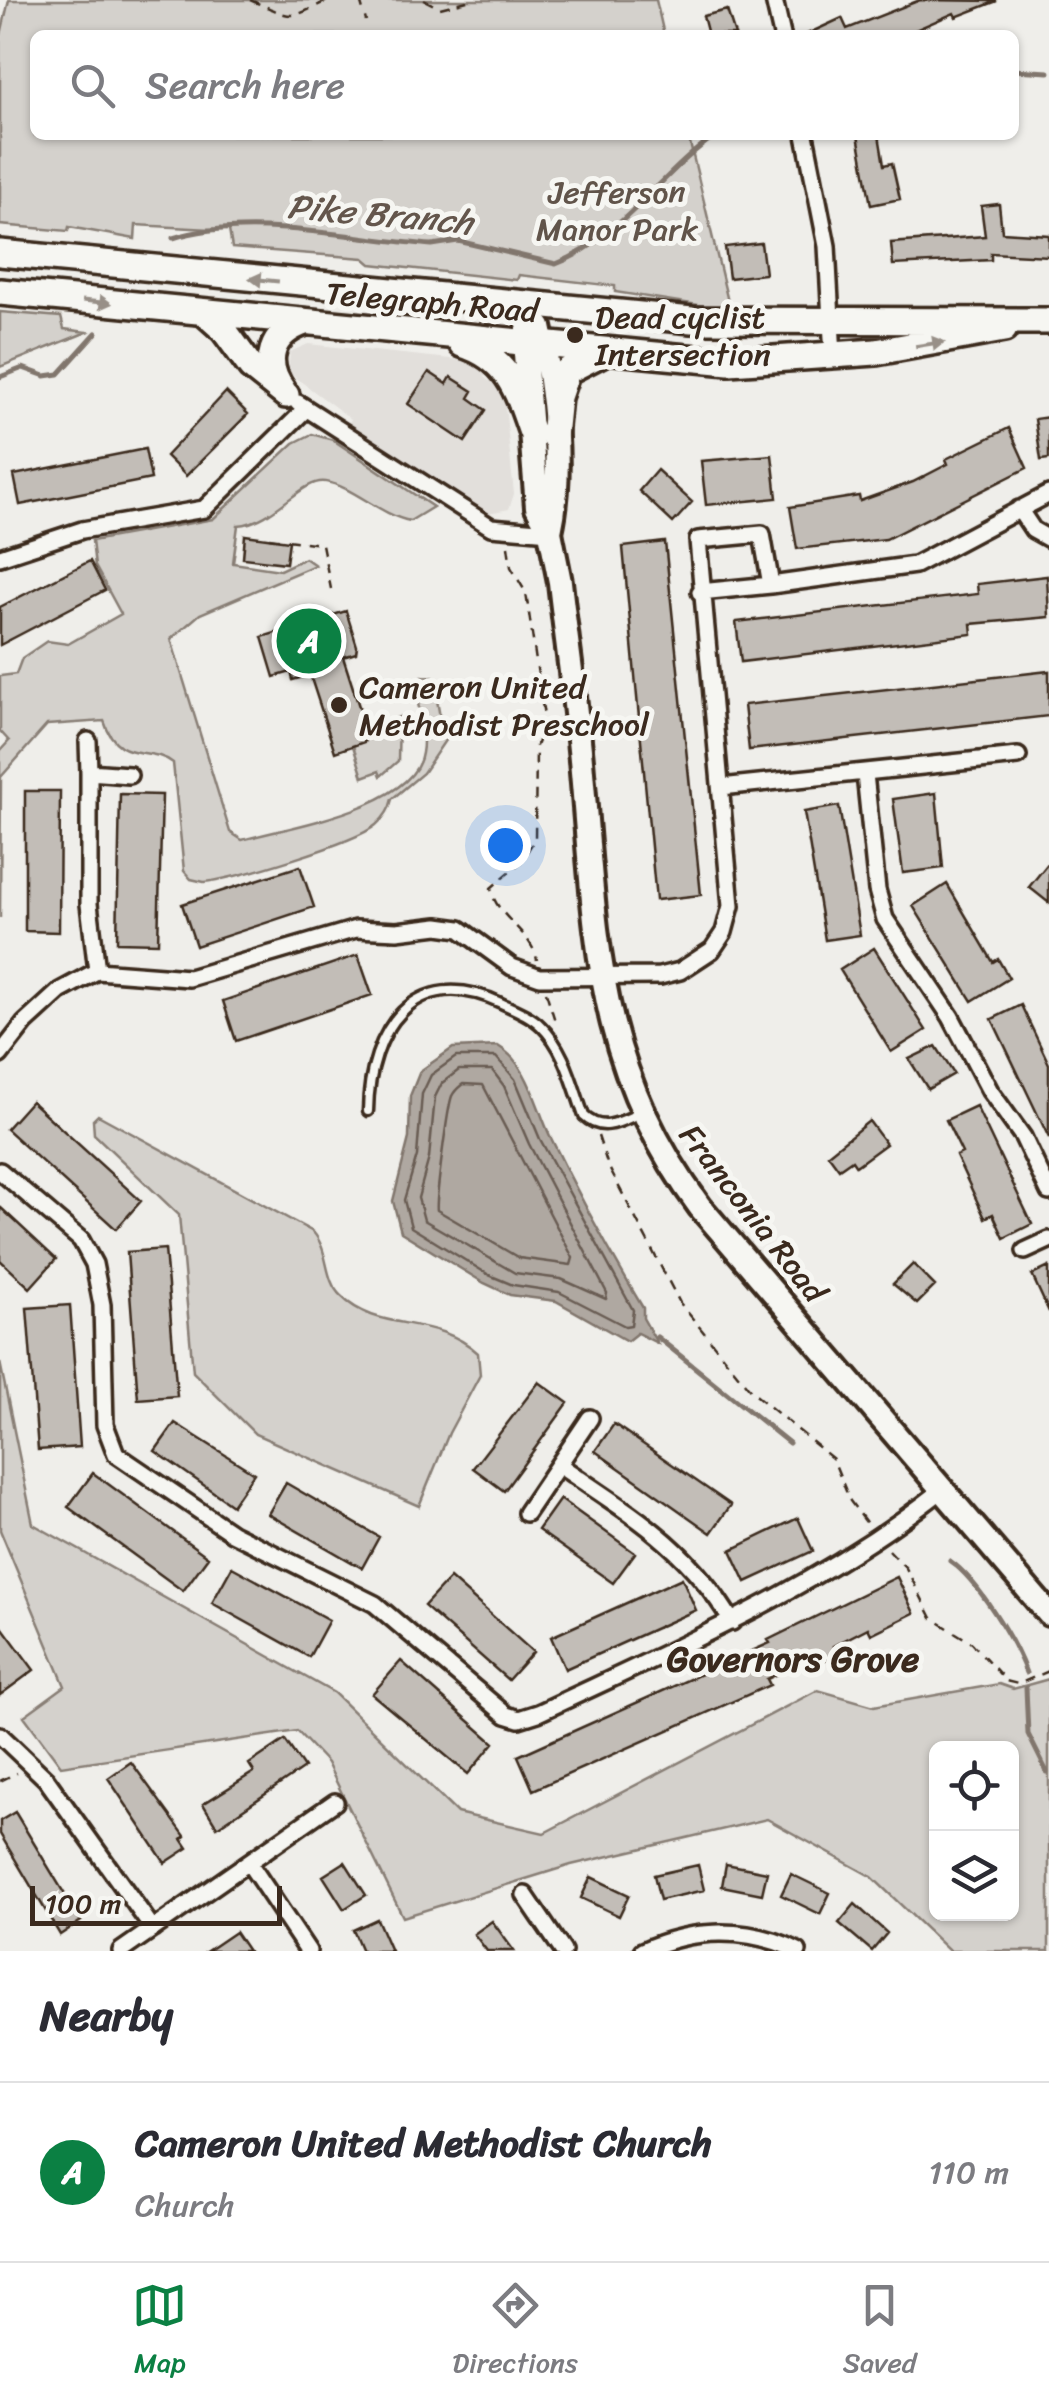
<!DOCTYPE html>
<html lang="en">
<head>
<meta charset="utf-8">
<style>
  :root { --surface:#fff; --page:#f2f2f3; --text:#2b2b33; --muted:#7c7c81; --line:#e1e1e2; --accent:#0b8043 }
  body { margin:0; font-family:Sriracha,sans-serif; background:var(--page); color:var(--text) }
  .controls { position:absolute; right:30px; bottom:30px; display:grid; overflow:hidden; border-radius:15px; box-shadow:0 2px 8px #0004 }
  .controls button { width:90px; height:90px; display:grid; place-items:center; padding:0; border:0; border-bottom:2px solid var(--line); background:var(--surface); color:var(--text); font:50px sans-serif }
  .scale { position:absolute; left:30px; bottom:25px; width:252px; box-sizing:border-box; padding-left:10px; border:5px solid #3b2a1e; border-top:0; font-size:28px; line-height:35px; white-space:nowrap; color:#3b2a1e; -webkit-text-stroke:8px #f6f6f2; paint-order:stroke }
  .you { position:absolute; left:505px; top:845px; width:35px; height:35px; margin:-25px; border:8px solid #fff; border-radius:50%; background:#1a73e8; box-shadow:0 0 0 15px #1a73e833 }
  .badge { display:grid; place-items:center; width:65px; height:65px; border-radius:50%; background:var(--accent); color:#fff; font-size:32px; font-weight:700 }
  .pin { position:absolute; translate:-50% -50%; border:5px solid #fff; box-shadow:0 2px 10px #0006 }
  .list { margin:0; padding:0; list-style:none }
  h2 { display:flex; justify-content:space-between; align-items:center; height:130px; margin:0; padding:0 40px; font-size:42px }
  h2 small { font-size:32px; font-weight:400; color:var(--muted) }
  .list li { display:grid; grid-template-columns:65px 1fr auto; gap:30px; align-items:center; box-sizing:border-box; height:180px; padding:0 40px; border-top:2px solid var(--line) }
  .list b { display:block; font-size:38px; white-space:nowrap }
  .list p { margin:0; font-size:32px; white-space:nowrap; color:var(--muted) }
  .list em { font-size:32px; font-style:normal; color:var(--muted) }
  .icon { flex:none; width:55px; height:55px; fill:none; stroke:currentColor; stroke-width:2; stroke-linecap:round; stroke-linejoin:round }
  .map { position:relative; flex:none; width:1049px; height:1951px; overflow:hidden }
  .search { position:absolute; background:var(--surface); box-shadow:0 2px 8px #0004; left:30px; right:30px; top:30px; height:110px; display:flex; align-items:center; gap:25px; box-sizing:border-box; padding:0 35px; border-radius:15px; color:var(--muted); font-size:38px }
  .sheet { height:310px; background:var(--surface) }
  nav { display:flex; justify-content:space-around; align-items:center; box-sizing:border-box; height:140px; border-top:2px solid var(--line); background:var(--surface); font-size:28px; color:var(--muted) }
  nav a { display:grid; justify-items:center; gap:5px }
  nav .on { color:var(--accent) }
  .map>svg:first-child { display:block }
  .built { fill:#e2dfdb }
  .green { fill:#d4d1cc; stroke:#887e75; stroke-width:2.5; fill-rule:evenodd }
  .water { fill:#afa8a1; stroke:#81766d; stroke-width:2.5 }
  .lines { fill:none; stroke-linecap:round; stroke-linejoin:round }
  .shore { stroke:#695c52; stroke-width:2.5 }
  .stream { stroke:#81766d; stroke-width:5 }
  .building { fill:#c2bdb7; stroke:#3b2a1e; stroke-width:2.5 }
  .lane-casing { stroke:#3b2a1e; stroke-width:15 }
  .street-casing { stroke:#3b2a1e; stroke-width:22 }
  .secondary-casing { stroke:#3b2a1e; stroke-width:30 }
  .primary-casing { stroke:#3b2a1e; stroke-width:32 }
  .path { stroke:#3b2a1e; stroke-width:2.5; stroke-dasharray:10 8; stroke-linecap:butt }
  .lane { stroke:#f6f6f2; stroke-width:8 }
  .street { stroke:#f6f6f2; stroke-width:15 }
  .secondary { stroke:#f6f6f2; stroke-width:22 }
  .primary { stroke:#f6f6f2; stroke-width:25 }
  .oneway { fill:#989088 }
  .poi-dot { fill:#3b2a1e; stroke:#f6f6f2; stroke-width:4 }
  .labels { text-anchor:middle; stroke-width:10; stroke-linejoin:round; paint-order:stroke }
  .park-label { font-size:32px; fill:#61544a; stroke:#f6f6f2 }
  .street-label { font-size:32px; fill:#3b2a1e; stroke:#f6f6f2 }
  .poi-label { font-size:32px; fill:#3b2a1e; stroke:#f6f6f2; text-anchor:start }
  .water-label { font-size:35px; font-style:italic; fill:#64564c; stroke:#f6f6f2 }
  .neighbourhood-label { font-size:35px; font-weight:bold; fill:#3b2a1e; stroke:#f6f6f2 }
</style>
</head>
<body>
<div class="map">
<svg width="1049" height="1951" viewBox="0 0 1049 1951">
  <rect width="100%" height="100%" fill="#efeeea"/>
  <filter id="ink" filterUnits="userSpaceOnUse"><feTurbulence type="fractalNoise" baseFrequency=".01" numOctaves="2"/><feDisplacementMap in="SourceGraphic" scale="20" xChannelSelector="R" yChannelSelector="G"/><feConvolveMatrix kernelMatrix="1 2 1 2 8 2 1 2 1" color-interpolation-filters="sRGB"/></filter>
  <g filter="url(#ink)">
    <!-- built -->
    <path class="built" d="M308,344l152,16 28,12 -4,5 5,4 5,-4 11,28 9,89 -5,15 -26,5 -136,-88 4,-7 -63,-47 2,-20z"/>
    <!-- green -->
    <path class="green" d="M9,0h647l8,35h-629v100h653l42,175 -115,-18v-6l-96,-11 -2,5 -146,-16 -7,-6 -132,-10 -3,-18 -93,-5 -1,14 -66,-12 -1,4 -68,-6v-186z
      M0,312l61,5 3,12 23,3 -87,35z
      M312,434l21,6 100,67 -23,14c-30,-6 -58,-35 -84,-39 -25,-4 -50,40 -88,43l-5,38 47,7 25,-12 10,7 -115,49 -29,25 59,193 12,8c45,-13 172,-32 180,-87 4,-21 -5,-49 -7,-69l7,-8 11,1 8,46 7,13 -25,37 -31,26c-2,10 -8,19 -16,26 -21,18 -142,54 -172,57l-13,-3 -7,-8 -11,-108c-25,-19 -55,2 -69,-42l-57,4 -46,52 -1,141v-167l9,-10 -9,-10v-55l16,-2 6,-16 25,-17 21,3 53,-30 -26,-48 -3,-25 121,-22 81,-76z
      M399,717l-1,44 -17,15 -2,-5 -16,6 -10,-31 22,-10 -3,-10z
      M98,1115l215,117c17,19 10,47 28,64 38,38 94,17 137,57l2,22 -31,58 -30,73 -164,-72 -62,-62 -14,-157 -85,-81 -1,-14z
      M0,1362l33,162 301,169 123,120 87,20 274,-143 56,16 125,-22 14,5 36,-10v272h-100l-77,-74 -105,-58 -196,46 -168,52 -76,-154 -30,-32 -236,35 -37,-50 41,-30 -65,-156zM936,1748h76v166h-76z"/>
    <!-- water -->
    <path class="water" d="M498,1046c31,18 38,61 53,92 28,58 59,115 92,170v10l14,25 -20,-10 -10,8 -71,-40 -46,-6 -26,-12 -83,-51 -8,-31 16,-63 1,-42 10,-25 33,-23z"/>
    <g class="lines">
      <!-- shore -->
      <path class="shore" d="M456,1057h40l19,22 25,60 93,171 -2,15 -6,1 -66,-34 -46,-7 -24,-10 -78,-48 -7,-27 13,-44 5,-62 9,-19z
        M459,1070h33l12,16 25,58 78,149 -1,6 -45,-20 -46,-6 -91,-53 -6,-22 11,-40 6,-61 7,-14z
        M463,1084l20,1 90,173 -2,7 -52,-7 -82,-48c-2,-8 11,-104 15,-114 3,-6 6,-8 11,-12z"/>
      <!-- stream -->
      <path class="stream" d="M1014,70l35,2
        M173,238c77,-24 179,1 259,7l26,-4 98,23c65,-25 104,-91 160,-129
        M0,377l23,-9 22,8 14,-2 37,-41
        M657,1337l132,106
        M950,1561c28,19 65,81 76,112
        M1026,1688l2,46 19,38"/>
    </g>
    <!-- building -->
    <path class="building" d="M920,0l77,1 -41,16 -2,-4 -50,22h-99l37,-17 5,11z
      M727,10l8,25h-27l-5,-19z
      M858,135h21l5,30 8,-2 8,36 -29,6z
      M999,204l3,28 47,3v21l-58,-3v7l-98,5 -2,-22 94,-7 -4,-30z
      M761,243l4,31 -36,4 -4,-31z
      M429,372l18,12 4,-7 22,14 -4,7 17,12 -21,32 -57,-38z
      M226,392l22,22 -62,62 -20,-20z
      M1049,417v42l-8,1 -6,-41z
      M1009,428l18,40 -141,71 -89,10 -7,-42 69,-11 1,5 53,-19 35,-18 -2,-5z
      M145,449l6,30 -131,26 -6,-30z
      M772,455l5,43 -71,7 -5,-44z
      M657,470l35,32 -19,21 -34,-32z
      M245,535l44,6 -3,22 -43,-5z
      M665,542l36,353 -45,5 -33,-353z
      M90,561l15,29 -105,55v-38z
      M1047,576l2,41 -78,7 1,10 -231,28 -5,-40 242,-28 -1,-10z
      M346,611l11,35 -1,7 -13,4 22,68 -5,5 4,12 -29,10 -25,-77 -17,5 -2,-8 -17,5 -12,-40z
      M1049,671v45l-300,34 -5,-45z
      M25,791h35l-1,141 -34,-1z
      M936,793l7,75 -40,5 -10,-74z
      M120,794l42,1 -4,148 -41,-1z
      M839,806l21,129 -35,5 -21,-128z
      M1049,862v41l-20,-16z
      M300,866l14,41 -118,39 -14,-42z
      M947,884l46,78 5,-3 11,19 -37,23 -59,-95z
      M874,948l52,82 -35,22 -51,-82z
      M358,955l14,40 -136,46 -13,-40z
      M1021,1005l28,59v74l-57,-119z
      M936,1046l18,28 -26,15 -19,-30z
      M31,1101l110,100 -25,28 -110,-100z
      M976,1106l56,118 -28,14 -11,-24 -8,4 -29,-62 6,-3 -16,-33z
      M869,1121l17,23 -30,22 -4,-6 -13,9 -11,-15z
      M0,1207l56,52 -26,29 -30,-28z
      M165,1249l12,147 -39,3 -11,-147z
      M913,1264l22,22 -18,18 -24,-20z
      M1049,1267v45l-17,-37z
      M70,1305l10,142 -42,3 -11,-142z
      M539,1382l29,21 -64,88 -31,-23z
      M175,1423l79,50 -22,32 -77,-54z
      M614,1424l117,81 -20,28 -116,-82z
      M93,1473l115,84 -25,34 -115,-84z
      M286,1483l93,54 -17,31 -94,-54z
      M560,1499l75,54 -22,30 -75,-53z
      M798,1518l15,33 -67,31 -15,-32z
      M232,1567l97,53 -20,37 -97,-54z
      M897,1577l17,36 -43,21 -3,-6 -35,18 4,8 -29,14 -3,-7 -38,18 3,6 -237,105 -15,-34 252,-113 -2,-3z
      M450,1578l83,74 -25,28 -84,-74z
      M682,1578l14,32 -131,59 -14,-32z
      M0,1624l34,46 -34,25z
      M401,1661l93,82 -26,31 -96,-80z
      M285,1740l19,28 -87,59 -14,-23 51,-32 -5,-8z
      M131,1762l54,74 -3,3 6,9 -23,15 -57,-85z
      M15,1812l66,109 -21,14 -60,-101v-13z
      M345,1862l21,33 -22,14 -21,-33z
      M726,1864l41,8 -5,22 -40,-8z
      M698,1865l6,25 -44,10 -6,-25z
      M791,1874l39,19 -10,21 -39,-19z
      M591,1877l38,18 -10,21 -38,-18z
      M855,1904l32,29 -15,18 -33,-28z
      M377,1919l14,32h-29l-9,-21z
      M492,1921l22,30h-27l-13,-17z
      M235,1932l13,19h-41z"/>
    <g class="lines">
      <defs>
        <path id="lane" d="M368,1111c1,-80 46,-149 133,-108 13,6 29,12 40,23 24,23 32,60 43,90 18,17 36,6 56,-3"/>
        <path id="street" d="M774,0l8,35
          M805,135l22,111 6,111
          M298,403l193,124 59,5
          M1019,509l14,21 16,9
          M0,557l82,-27 122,-21 102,-100
          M700,592l71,-7
          M88,741l1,31
          M865,774l12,116 8,29 66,98 39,74 33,46 26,55
          M721,787l297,-31
          M97,971l-8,-67v-132l40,3
          M0,1055l25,-32 35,-32 37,-20 92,7 167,-49 41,2 41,-5 22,3 52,38 28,10 120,-1 20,-5 32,-21 12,-18 7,-26 -33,-366 64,-6 9,51 144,-20 134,-71
          M0,1171l81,69 13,24 8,41 3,120 11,29 116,79 143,71 131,111 13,4 19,-6c140,-66 282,-126 404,-223
          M1025,1251l24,-11
          M559,1465c71,49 128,80 173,157
          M526,1513l64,-95
          M0,1735l46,44 107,150
          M249,1863l59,88
          M525,1895l38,56
          M121,1951l214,-149
          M642,1951c50,-23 106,-25 156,0"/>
        <path id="secondary" d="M535,307l-11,35 13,165 13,25 10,50c7,64 17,127 22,190 15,168 13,293 118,435l349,407
          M540,327c14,62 24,143 10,205"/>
        <path id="primary" d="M0,253l692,67 357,1
          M0,292l729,70 147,-10 128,-23
          M205,313l19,17 27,37 35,28
          M462,344c45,14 55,45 69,86
          M283,391c-21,-29 -13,-57 22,-69
          M554,437l4,-40 9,-26 37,-19"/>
      </defs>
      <!-- lane casing -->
      <use href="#lane" class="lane-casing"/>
      <!-- street casing -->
      <use href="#street" class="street-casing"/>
      <!-- secondary casing -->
      <use href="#secondary" class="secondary-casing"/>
      <!-- primary casing -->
      <use href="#primary" class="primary-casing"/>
      <!-- path -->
      <path class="path" d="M250,0c47,19 35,21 79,0
        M360,0l6,21
        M424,0l16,8 31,-8
        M269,538l53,6 9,45
        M508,546l3,21 15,26 19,130 -9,23 -1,93 -15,24 -29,25c4,29 40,42 46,72
        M546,992l9,29
        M598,1136l10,30 72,137 72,89 81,67 17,42 18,24
        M889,1550l17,18 26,50 40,25 34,38 12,3 31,-13
        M0,1781l17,-8"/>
      <!-- lane -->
      <use href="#lane" class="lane"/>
      <!-- street -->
      <use href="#street" class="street"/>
      <!-- secondary -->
      <use href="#secondary" class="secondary"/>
      <!-- primary -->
      <use href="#primary" class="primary"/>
    </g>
    <!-- one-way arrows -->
    <defs><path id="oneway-solid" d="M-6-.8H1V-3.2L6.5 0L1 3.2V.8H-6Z" transform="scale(2.5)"/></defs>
    <g class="oneway">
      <use href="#oneway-solid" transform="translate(264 280) rotate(-174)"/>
      <use href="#oneway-solid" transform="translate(97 302) rotate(6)"/>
      <use href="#oneway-solid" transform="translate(930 344) rotate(-9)"/>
    </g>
  </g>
  <!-- markers -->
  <g class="poi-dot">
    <circle cx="575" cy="335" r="10"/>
    <circle cx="339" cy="705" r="10"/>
  </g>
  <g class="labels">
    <!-- park labels -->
    <g class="park-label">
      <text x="617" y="203">Jefferson<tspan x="617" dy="37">Manor Park</tspan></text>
    </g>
    <!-- street labels -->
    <g class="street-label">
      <text transform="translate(432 302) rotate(5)" y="11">Telegraph Road</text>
      <text transform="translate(753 1213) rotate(52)" y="11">Franconia Road</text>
    </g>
    <!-- poi labels -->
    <g class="poi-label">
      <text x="595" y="328">Dead cyclist<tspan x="595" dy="37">Intersection</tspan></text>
      <text x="359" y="698">Cameron United<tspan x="359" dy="37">Methodist Preschool</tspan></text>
    </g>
    <!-- water labels -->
    <g class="water-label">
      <text transform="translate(380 214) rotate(5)" y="12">Pike Branch</text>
    </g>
    <!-- neighbourhood labels -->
    <g class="neighbourhood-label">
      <text x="793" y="1671">Governors Grove</text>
    </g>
  </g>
</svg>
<div class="controls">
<button><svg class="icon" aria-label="locate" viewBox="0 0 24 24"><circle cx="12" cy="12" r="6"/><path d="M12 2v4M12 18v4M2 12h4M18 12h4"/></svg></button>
<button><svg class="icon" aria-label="layers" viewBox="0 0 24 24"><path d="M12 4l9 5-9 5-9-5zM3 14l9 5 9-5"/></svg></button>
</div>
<div class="scale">100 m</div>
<div class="you"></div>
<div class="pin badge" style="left:309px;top:641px">A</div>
<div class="search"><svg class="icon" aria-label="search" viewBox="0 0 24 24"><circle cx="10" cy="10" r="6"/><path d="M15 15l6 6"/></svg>Search here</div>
</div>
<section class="sheet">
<h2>Nearby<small></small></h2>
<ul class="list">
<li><span class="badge">A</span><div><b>Cameron United Methodist Church</b><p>Church</p></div><em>110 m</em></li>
</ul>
</section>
<nav>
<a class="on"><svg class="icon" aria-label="map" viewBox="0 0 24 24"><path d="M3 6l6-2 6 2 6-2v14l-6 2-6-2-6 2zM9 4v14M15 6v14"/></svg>Map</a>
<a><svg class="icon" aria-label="directions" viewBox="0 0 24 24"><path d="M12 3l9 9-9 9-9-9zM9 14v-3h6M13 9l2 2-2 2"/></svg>Directions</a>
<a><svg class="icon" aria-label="saved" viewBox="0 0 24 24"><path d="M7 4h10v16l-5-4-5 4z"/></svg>Saved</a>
</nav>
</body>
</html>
